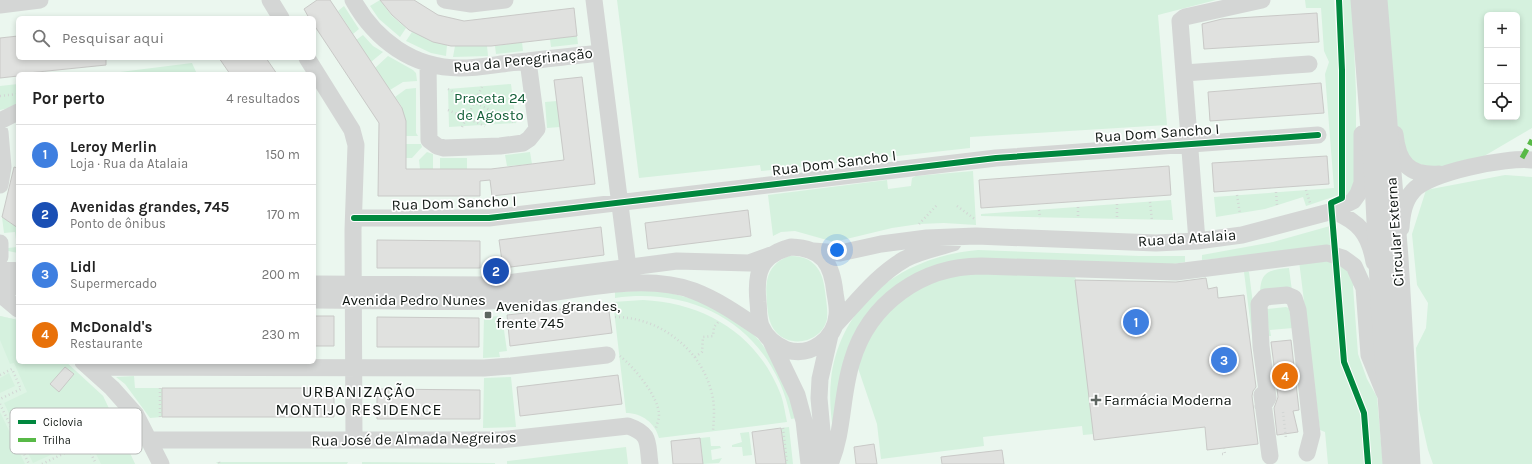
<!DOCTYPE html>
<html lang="pt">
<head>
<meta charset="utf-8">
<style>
  :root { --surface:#fff; --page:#f2f2f2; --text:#222; --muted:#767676; --line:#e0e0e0; --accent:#5d6560 }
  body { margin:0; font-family:Karla,sans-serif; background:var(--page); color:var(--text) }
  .controls { position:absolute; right:12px; top:12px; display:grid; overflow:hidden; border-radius:6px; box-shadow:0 2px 6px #0003 }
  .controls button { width:36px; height:36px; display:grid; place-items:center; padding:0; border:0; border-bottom:1px solid var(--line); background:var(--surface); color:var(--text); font:20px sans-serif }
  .you { position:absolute; left:837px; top:250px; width:14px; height:14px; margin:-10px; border:3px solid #fff; border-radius:50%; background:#1a73e8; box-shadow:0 0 0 6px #1a73e833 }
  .badge { display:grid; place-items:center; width:26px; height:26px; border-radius:50%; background:var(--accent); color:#fff; font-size:13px; font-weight:700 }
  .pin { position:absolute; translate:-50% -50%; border:2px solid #fff; box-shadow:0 1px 4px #0006 }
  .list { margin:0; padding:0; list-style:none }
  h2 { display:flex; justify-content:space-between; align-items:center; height:52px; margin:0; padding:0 16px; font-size:17px }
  h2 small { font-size:13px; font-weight:400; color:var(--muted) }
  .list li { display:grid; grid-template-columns:26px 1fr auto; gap:12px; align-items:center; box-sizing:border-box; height:60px; padding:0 16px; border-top:1px solid var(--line) }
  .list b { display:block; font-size:15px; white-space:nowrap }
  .list p { margin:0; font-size:13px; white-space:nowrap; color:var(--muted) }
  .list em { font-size:13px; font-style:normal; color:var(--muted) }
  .icon { flex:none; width:22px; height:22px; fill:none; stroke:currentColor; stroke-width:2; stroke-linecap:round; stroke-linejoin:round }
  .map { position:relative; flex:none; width:1532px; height:464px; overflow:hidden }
  .search { position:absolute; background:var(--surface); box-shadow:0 2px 6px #0003; left:16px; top:16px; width:300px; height:44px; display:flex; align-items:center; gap:10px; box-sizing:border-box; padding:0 14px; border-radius:6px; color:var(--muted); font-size:15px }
  .panel { position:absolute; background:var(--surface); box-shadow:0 2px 6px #0003; left:16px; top:72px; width:300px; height:292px; border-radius:6px }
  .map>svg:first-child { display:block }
  .built { fill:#def4e5 }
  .green { fill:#d5f1de; fill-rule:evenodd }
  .building { fill:#e0e1df; stroke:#c9c9c7 }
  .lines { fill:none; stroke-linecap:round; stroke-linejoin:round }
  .path { stroke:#d2d6d4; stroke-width:2.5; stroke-dasharray:1 3; stroke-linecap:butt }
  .minor { stroke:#d4d6d5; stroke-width:17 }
  .major { stroke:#d4d6d5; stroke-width:21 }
  .quiet { stroke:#58b947; stroke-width:5; stroke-dasharray:10 5; stroke-linecap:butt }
  .cycleway-casing { stroke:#fff; stroke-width:8 }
  .cycleway { stroke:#00873e; stroke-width:6 }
  .poi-dot { fill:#5d6560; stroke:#fff; stroke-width:1.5 }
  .labels { text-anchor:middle; stroke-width:3.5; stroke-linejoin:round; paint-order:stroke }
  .street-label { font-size:15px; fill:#101713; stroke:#fff }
  .park-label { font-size:15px; fill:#156039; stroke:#fff }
  .poi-label { font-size:15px; fill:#101713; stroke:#fff; text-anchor:start }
  .neighbourhood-label { font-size:16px; letter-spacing:1px; fill:#101713; stroke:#fff }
  .key { fill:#fff; stroke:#b7b9b8; stroke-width:1 }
  .key-label { font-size:11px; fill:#101713 }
</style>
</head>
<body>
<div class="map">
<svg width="1532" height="464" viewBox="0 0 1532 464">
  <rect width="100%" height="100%" fill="#ebf7ef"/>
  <!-- built -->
  <path class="built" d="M0,316l18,4v42h48l37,34 32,68h-135z"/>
  <!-- green -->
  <path class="green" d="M380,0l12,16 14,12 -6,9 -21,-18 -9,-13z
    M617,0h599l-58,15 9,110 -197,12v11l-209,23 -1,-6 -121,13z
    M1305,0h29l4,63 1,132 -33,11 -3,-9 -38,12 -49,8 -2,-20 120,-9 -9,-114 4,-12 -5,-11 -3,-43h-15z
    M1342,0h10l4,93v88l-2,7 -9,11 1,-136z
    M1384,0h148v128l-58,34 -31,10 -38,-13 -6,-20zM1487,15h30v102h-30z
    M344,6l15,23 -6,5 -15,-23z
    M412,32l35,13 -1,11 -15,-3 -25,-12z
    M363,35l10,11 10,6 -12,10 -15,-22z
    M577,36l1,8 -27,3 -1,-8z
    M522,42l1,9 -27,3 -1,-8z
    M455,46h32l1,10 -35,1z
    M388,56l25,14 3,3 1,8 -14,1 -13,8 -15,-22z
    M192,63l5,11h-93z
    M18,84v22l-18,4v-24z
    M511,84l5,39 -67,4 -1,-38z
    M416,88v45l2,3h-12l-6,-27 2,-2 -7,-10 11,-8z
    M557,101l3,26 -13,1 -2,-26z
    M406,144h15l1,3 -10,11h-6z
    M427,152l6,2v15h-13l-1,-9z
    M530,152l2,12 -25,2 -2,-11z
    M440,158h27v11h-27z
    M973,171l3,54 -32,-2 -25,1 -27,4 -58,14 -39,-11 -14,1 -8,4 -5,-41 119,-15 1,9 23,-3 1,-8 4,-2z
    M1505,175l27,2v287h-99l-5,-14 -9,-40 -3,-62 10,-20 2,-25 -11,-18 -5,-51 14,-44z
    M1171,200l2,20 -192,-4v-2z
    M2,217l16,11v25l-10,-2v-3l9,-1 -2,-15 -11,1z
    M1330,226l2,21 -130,13v-5l71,-13z
    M978,250l161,6h46v6l-18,3 -197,-6 -90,41 -47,132c-2,-17 -4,-34 -2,-52 9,-78 73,-124 147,-130z
    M789,256c23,-1 34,13 36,35 1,9 3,19 2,28 -5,23 -36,30 -51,13 -7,-8 -8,-18 -9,-28 -2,-22 -1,-39 22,-48z
    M1333,258l8,106 20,51 3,49h-36l-3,-32 -5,-2 -21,-169z
    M1339,261l7,6 8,18 -1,1 5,68 9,25 10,18 6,67h-12l-4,-52 -21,-56z
    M1289,268l3,23 -32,5c0,-24 7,-26 29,-28z
    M1248,271l1,1 8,64 -3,15 -10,-79z
    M951,274h124l19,160 -11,1 -1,-9 -99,11 1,9 -103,13 -4,-35 -19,-56 7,-30 43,-47z
    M658,290l47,12 42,26 12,12 21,29 17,49 -6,1c-17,-87 -90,-133 -176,-121v-6z
    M643,300c63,3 115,35 138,95 3,9 4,18 6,27l-128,16c-4,-15 -17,-25 -33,-25l-13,-111z
    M1286,307l3,1 4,20 -23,2 1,6h-2l-2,-27z
    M0,316l18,4v42h48l37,34 32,68h-34l-13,-26 -55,25 -29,-60 23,-11 -13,-29 -4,1 -10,-24z
    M502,316l5,35 -8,1 1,5 -17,1 1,-41z
    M9,373l6,13 -15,7v-15z
    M134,376l1,12h27v29l-12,1 -25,-34 -9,-7z
    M511,377l5,50 -33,1 1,-50z
    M0,412l1,2 24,50h-25z
    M789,427l4,37h-7l-5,-36z
    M749,432l3,23 -9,1 -1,-9h-10v-2l10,-3 -2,-9z
    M710,437l1,9h9l1,2 -10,2 1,10 10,-2 -3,5 -16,1 -3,-26z
    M626,447l2,17h-121v-3z
    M216,462h132l-1,2h-129z
    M362,462l133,1v1h-133z"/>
  <!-- building -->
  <path class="building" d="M317,0h13l72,108 4,13v48h85l73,-9 -10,-80 28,-3 13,107 -103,12 -2,-16 -10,1v15h-102l1,-73 -65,-98v-7h-5l-5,-9z
    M380,0h34l24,15 26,6 110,-13 3,28 -86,10h-40l-18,-4 -24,-12 -17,-15z
    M1317,13l2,29 -115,7 -2,-25 20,-5z
    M18,36v22h88v7l-88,9v2l-18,2v-40z
    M219,58h47l11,16h-47z
    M1321,83l3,30 -114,8 -2,-29z
    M1327,156l2,28 -115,8 -2,-29z
    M1169,166l2,29 -190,13 -2,-28z
    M14,167l4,1v60l-16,-11z
    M748,210l3,26 -103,13 -3,-26z
    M601,227l3,28 -101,13 -4,-28z
    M377,240l103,1v27h-103z
    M1206,278l2,11 9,-2 1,11 26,-3 12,92 -3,4 -1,5 6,48 -51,6 -2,-23 -111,13 -19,-160 101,2z
    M608,304l4,29 -102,13 -3,-31z
    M314,316h20v30h-20z
    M377,317l102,1v29h-102z
    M1291,340l8,70 -6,1 5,21 -21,3 -3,-27 4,-11 -7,-55z
    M65,367l9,7 -15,18 -9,-8z
    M618,375l4,29 -102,12 -3,-29z
    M162,388h172v29h-172z
    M377,389l103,1v29h-103z
    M781,428l5,36h-30l-4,-32z
    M700,438l3,26h-30l-2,-23z
    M874,444l3,20h-21l-2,-17z
    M1002,450l2,14h-62l-1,-7z"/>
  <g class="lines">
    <!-- path -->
    <path class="path" d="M448,89l68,34
      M0,96l18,-2
      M448,110l37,16
      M462,127l20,-40
      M1306,190l4,13
      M1276,192l1,13
      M1237,195l3,19
      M1150,202l2,19
      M1117,204v16
      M957,206l19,14
      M1078,207v12
      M1039,210l1,8
      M919,224l18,-19
      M491,259v7
      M615,317c45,0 87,33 97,77 3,12 2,25 1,37
      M620,356c14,11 39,41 39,59 0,4 -2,9 -3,13
      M695,357l7,-5 1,-15 10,-1 1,-9 5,-6
      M0,375l12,-6 9,20 -21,10
      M160,388v29
      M0,404l29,60
      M1283,412l3,26
      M783,428l4,36
      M1222,454h3l-1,-6
      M219,462l1,2
      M42,464l44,-21 10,21"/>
    <!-- minor -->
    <path class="minor" d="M270,0l11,18
      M353,0c22,40 60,68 107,68 17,0 33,-3 49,-5 30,-3 61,-7 91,-10
      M445,0l26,4 34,-4
      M594,0l34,268
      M0,5l40,-5
      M307,58l45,72 4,15 -3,85 1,210
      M428,64l1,76 8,6 7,2 56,-2 23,-3 6,-4 8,-10 -9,-68
      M1184,73l125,-9
      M0,121l18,-9
      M0,132l3,35 -3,18
      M1395,134c3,29 14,42 44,40
      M1333,211c26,11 36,22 41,51
      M354,218h135l507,-60 322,-23
      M1401,228c1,-14 3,-27 12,-37 16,-19 94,-34 119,-31
      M1197,241l-17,-220 5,-4 77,-17
      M0,243v14
      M791,247c32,1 41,17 44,46 1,7 3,15 2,22 -2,24 -26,42 -50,35 -12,-5 -21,-12 -26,-24 -3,-8 -2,-16 -3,-24 -3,-30 2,-47 33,-55z
      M813,251l27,2 41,-9 46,-6 49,-2 180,7 41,-2 45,-6 91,-24 20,-10 5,-7 4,-11v-49
      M0,269l18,2
      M314,284l177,1 186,-24 72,2 22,-8
      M0,285l18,2
      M0,294l18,15
      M314,300c57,0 115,3 173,1 62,-3 148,-32 207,-10 26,10 48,26 70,41
      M835,325c22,-23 42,-50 70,-66 15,-8 32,-11 48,-16
      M771,341l26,54 7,26 5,43
      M83,362l29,26 24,27 25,49
      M93,371l13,-4 378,1 27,-2 96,-11
      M1262,395l8,61
      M1263,406l5,-8 -7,-52 -2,-42 6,-7 22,-2 7,3 4,12 14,124 -5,19
      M150,440h350l128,-14c23,8 19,16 22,38
      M825,464l-6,-66 1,-19 10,-44
      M830,464c14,-33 11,-69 22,-103 17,-58 70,-95 129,-95l195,6 151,-19 16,5 11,8 10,22 5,67 15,37"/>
    <!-- major -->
    <path class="major" d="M1361,0l14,182 6,120 12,162
      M1377,0l21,258 12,206"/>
    <!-- quiet -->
    <path class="quiet" d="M1522,158l10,-18"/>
    <defs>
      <path id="cycleway" d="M1339,0l3,70v128l-11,5 13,159 20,51 4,51
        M354,218h135l507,-60 322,-23"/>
    </defs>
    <!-- cycleway casing -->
    <use href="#cycleway" class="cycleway-casing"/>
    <!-- cycleway -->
    <use href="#cycleway" class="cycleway"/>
  </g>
  <!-- markers -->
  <g class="poi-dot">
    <rect x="484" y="311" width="8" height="8" rx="2"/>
    <path d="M1094 394h4v4h4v4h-4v4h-4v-4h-4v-4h4z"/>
  </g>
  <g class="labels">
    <!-- street labels -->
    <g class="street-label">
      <text transform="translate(523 60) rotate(-6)" y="5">Rua da Peregrinação</text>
      <text transform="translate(1157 133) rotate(-4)" y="5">Rua Dom Sancho I</text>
      <text transform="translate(834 163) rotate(-7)" y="5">Rua Dom Sancho I</text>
      <text transform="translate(454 203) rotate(-2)" y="5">Rua Dom Sancho I</text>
      <text transform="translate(1395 232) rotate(-94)" y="5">Circular Externa</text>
      <text transform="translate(1187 238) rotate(-4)" y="5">Rua da Atalaia</text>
      <text x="414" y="305">Avenida Pedro Nunes</text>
      <text transform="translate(414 439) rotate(-1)" y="5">Rua José de Almada Negreiros</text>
    </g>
    <!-- park labels -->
    <g class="park-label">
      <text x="490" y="103">Praceta 24<tspan x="490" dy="17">de Agosto</tspan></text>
    </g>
    <!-- poi labels -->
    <g class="poi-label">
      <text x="496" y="311">Avenidas grandes,<tspan x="496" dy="17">frente 745</tspan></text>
      <text x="1104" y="405">Farmácia Moderna</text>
    </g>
    <!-- neighbourhood labels -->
    <g class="neighbourhood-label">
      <text x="359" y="397">URBANIZAÇÃO<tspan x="359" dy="18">MONTIJO RESIDENCE</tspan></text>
    </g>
  </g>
  <!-- legend -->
  <rect x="10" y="408" width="132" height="46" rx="6" class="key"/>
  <rect x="18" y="420" width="18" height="4" fill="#00873e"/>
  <rect x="18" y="438" width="18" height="4" fill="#58b947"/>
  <g class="key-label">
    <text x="43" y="426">Ciclovia</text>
    <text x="43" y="444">Trilha</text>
  </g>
</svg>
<div class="controls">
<button>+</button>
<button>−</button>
<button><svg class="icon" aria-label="locate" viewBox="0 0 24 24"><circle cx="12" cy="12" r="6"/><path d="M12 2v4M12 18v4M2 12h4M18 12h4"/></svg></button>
</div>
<div class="you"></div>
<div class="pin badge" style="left:1136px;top:322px;background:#3f7fe0">1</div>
<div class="pin badge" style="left:496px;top:271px;background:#1a4fb4">2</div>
<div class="pin badge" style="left:1224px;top:360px;background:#3f7fe0">3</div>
<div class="pin badge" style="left:1285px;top:376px;background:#e8710a">4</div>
<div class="search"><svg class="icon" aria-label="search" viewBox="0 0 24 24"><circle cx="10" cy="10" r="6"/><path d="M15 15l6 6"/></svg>Pesquisar aqui</div>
<section class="panel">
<h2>Por perto<small>4 resultados</small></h2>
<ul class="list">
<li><span class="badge" style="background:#3f7fe0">1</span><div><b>Leroy Merlin</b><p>Loja · Rua da Atalaia</p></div><em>150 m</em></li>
<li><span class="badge" style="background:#1a4fb4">2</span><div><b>Avenidas grandes, 745</b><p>Ponto de ônibus</p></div><em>170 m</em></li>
<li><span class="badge" style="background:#3f7fe0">3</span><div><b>Lidl</b><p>Supermercado</p></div><em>200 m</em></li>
<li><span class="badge" style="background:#e8710a">4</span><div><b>McDonald's</b><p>Restaurante</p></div><em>230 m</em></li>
</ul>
</section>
</div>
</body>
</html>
